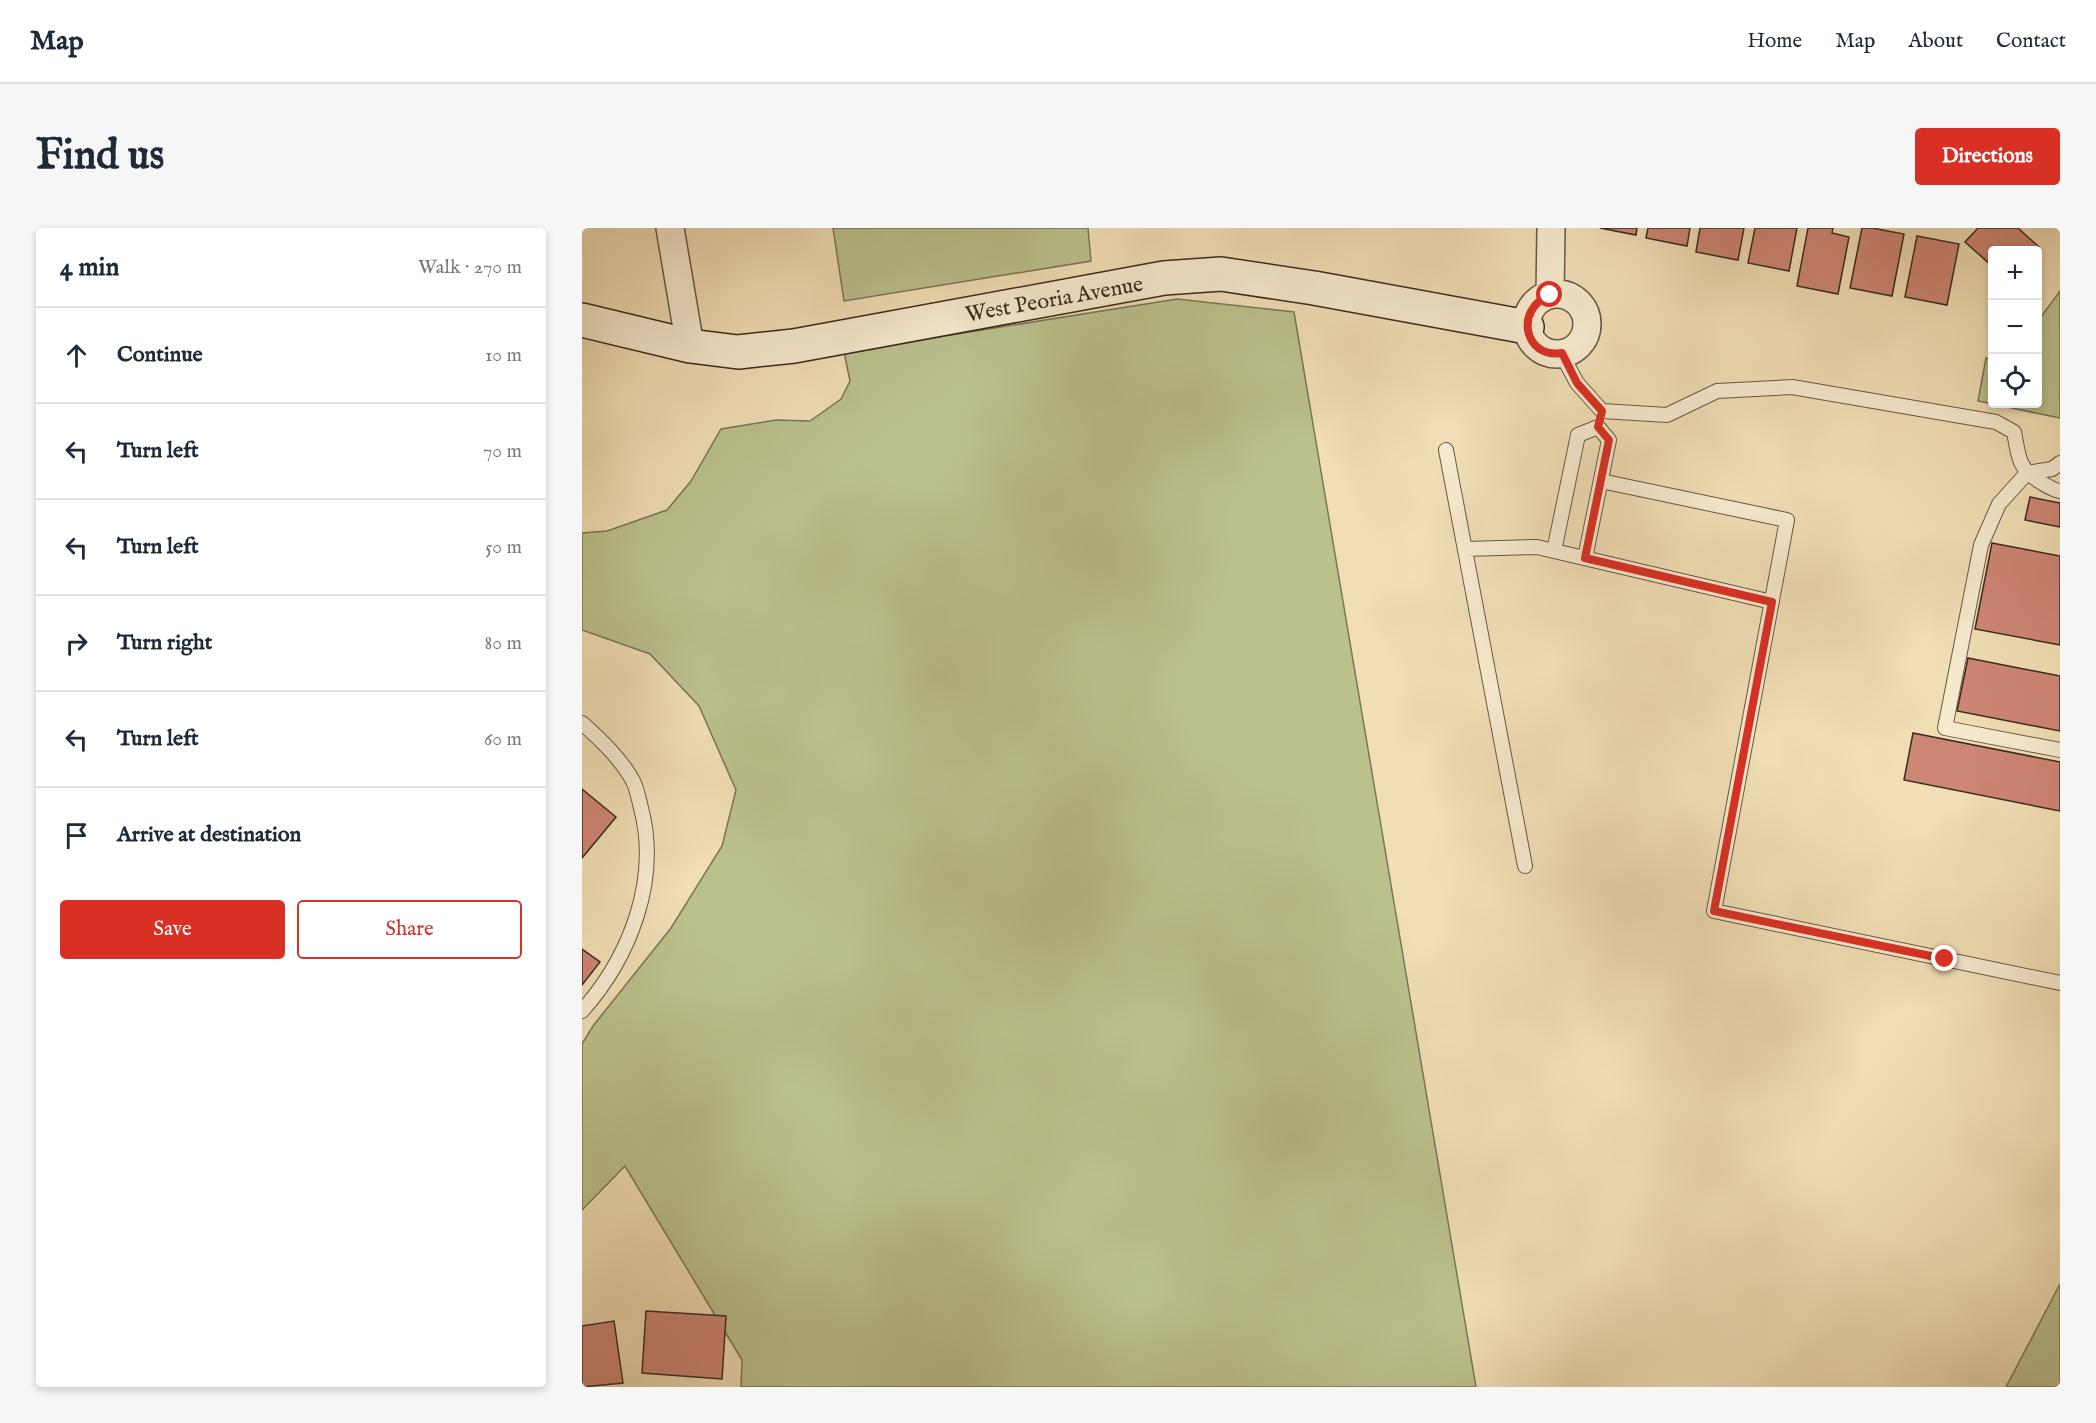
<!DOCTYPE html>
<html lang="en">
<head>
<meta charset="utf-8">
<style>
  :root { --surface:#fff; --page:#f6f6f7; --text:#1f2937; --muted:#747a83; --line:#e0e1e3; --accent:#d93025 }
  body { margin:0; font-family:"IM FELL English",serif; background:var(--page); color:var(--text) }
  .controls { position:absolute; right:18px; top:18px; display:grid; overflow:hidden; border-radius:6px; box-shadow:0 3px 9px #0003 }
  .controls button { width:54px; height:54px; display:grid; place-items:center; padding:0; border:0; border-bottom:2px solid var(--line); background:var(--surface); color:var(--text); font:30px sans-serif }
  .stop { position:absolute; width:18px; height:18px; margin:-14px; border:4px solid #d93025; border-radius:50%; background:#fff }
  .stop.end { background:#d93025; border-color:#fff; box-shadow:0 2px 6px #0008 }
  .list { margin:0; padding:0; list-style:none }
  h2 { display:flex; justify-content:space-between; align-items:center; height:78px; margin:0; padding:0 24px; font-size:26px }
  h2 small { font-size:20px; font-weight:400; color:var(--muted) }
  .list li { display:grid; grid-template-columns:39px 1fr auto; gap:18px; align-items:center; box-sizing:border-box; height:96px; padding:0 24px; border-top:2px solid var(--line) }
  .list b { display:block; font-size:22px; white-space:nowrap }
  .list em { font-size:20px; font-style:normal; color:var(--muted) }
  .actions { display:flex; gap:12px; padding:18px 24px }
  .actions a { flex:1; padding:14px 0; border:2px solid var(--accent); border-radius:6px; text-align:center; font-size:21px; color:var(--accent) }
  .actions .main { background:var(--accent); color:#fff }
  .icon { flex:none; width:33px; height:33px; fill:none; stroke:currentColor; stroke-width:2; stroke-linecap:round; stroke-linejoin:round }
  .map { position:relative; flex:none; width:1478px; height:1159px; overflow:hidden; border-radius:6px }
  header { display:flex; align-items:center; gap:36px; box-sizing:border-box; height:84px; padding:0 30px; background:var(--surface); border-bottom:2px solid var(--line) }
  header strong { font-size:28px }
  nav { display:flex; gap:33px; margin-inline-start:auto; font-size:21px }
  .intro { display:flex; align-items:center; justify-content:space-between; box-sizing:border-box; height:144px; padding:0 36px }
  h1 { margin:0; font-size:42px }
  .button { padding:15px 27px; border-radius:6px; background:var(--accent); color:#fff; font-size:21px; font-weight:700 }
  main { display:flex; gap:36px; padding:0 36px }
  aside { flex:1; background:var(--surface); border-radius:6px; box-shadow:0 3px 9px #0003 }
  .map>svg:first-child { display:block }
  .green { fill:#bbc18d; stroke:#7a7657; stroke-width:1.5 }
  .building { fill:#ce8675; stroke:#392b21; stroke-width:1.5 }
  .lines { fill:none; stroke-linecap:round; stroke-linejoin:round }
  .lane-casing { stroke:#675846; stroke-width:16 }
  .street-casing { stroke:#675846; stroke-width:30 }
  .secondary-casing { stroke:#392b21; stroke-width:36 }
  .lane { stroke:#f6eacf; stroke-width:14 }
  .street { stroke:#f6eacf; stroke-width:27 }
  .secondary { stroke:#f6eacf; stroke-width:33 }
  .route { stroke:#d93025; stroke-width:8 }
  .labels { text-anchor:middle; stroke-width:4.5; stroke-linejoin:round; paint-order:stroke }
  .street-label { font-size:22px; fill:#392b21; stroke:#f6eacf }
</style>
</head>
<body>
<header>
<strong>Map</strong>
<nav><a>Home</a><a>Map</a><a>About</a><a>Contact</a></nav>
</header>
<div class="intro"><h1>Find us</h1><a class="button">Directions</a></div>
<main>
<aside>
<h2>4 min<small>Walk · 270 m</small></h2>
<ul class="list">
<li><svg class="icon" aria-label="ahead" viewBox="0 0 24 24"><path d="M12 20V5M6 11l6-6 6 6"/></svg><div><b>Continue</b></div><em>10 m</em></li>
<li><svg class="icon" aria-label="left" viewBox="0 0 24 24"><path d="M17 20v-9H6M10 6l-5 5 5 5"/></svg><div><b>Turn left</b></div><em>70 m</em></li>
<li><svg class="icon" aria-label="left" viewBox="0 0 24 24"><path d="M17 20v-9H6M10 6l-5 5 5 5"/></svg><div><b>Turn left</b></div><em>50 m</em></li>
<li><svg class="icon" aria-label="right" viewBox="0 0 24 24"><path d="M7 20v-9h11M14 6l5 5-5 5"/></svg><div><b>Turn right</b></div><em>80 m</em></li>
<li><svg class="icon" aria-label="left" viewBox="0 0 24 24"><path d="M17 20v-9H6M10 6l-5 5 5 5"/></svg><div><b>Turn left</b></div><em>60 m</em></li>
<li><svg class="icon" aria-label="arrive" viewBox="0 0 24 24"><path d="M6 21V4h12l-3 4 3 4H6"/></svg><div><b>Arrive at destination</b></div></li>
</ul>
<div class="actions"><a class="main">Save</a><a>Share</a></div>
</aside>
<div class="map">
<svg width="1478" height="1159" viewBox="0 0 1478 1159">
  <rect width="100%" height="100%" fill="#f1deb5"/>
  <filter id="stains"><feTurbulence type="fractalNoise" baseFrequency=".00333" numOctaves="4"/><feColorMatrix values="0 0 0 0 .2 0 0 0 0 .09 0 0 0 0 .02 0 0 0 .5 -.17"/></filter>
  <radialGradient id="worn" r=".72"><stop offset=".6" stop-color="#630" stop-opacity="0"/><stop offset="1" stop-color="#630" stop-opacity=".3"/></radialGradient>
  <!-- green -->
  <path class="green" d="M251,0h255l3,33 -247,40z
    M1478,63v127l-82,-17 8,-43 6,2v44h46v-83z
    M595,71l117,13 182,1075h-735l1,-27 -117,-194 -43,44v-166l11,-18 78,-98 51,-82 14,-56 -37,-84 -49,-52 -68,-24v-97l25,-2 60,-21 24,-29 30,-52 55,-9 34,1 31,-22 9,-18 -6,-29z
    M1478,1056v103h-54z"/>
  <!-- building -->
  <path class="building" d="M1018,0h37l-1,7z
    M1066,0h42l-3,18 -41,-8z
    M1118,0h44l-6,32 -42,-8z
    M1173,0h42l-8,43 -41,-8z
    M1226,0h25l-1,5 17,4 -11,57 -41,-8z
    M1280,0h10l32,6 -12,62 -42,-8z
    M1396,0h40l21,19 -3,3h-44v16l-27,-24z
    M1335,8l42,8 -12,61 -42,-8z
    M1448,269l30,6v24l-35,-7z
    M1410,315l68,13v89l-85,-16z
    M1386,430l92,18v55l-103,-20z
    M1331,505l147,29v49l-156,-31z
    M0,561l34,28 -34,41z
    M0,721l18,13 -18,23z
    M64,1083l80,5 -4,63 -80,-6z
    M32,1093l9,62 -41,4v-61z"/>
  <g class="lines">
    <defs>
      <path id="lane" d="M979,125l16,30 25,28 65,4 50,-24 75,-4 204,35 18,10c5,24 3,35 25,49 7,4 13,9 21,10
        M864,222l79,416
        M1478,235l-8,6 -25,4 -28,31 -18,41 -36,183 115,22
        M1019,253l186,39 -73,391 346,72
        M883,321l72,-2 235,55
        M972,323l24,-116 20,-8
        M1003,330l24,-118 -11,-13
        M0,495c19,17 39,36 51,58 4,8 6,19 8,27 19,72 -11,149 -59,203"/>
      <path id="street" d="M88,0l20,118
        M945 96a30 30 0 1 1 60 0a30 30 0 1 1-60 0Z
        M968,67l1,-67"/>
      <path id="secondary" d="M0,92l108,26 48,6 56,-6 370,-68 57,-4 93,14 213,39"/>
    </defs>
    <!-- lane casing -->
    <use href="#lane" class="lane-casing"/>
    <!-- street casing -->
    <use href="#street" class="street-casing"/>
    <!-- secondary casing -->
    <use href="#secondary" class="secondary-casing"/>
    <!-- lane -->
    <use href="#lane" class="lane"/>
    <!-- street -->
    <use href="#street" class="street"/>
    <!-- secondary -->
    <use href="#secondary" class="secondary"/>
  </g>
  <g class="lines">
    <!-- route -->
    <path class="route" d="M968,67c-36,14 -26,64 12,58l15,30 25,28 -4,16 11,13 -24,118 187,44 -58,309 231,48"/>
  </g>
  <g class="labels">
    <!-- street labels -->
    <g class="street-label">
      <text transform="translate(472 70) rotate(-10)" y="8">West Peoria Avenue</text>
    </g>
  </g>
  <rect width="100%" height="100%" filter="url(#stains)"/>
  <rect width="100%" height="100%" fill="url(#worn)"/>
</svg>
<div class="controls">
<button>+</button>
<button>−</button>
<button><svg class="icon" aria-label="locate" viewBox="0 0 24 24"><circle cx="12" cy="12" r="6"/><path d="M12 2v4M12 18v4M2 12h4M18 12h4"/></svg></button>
</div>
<div class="stop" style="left:968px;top:67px"></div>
<div class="stop end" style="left:1363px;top:731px"></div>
</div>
</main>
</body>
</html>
